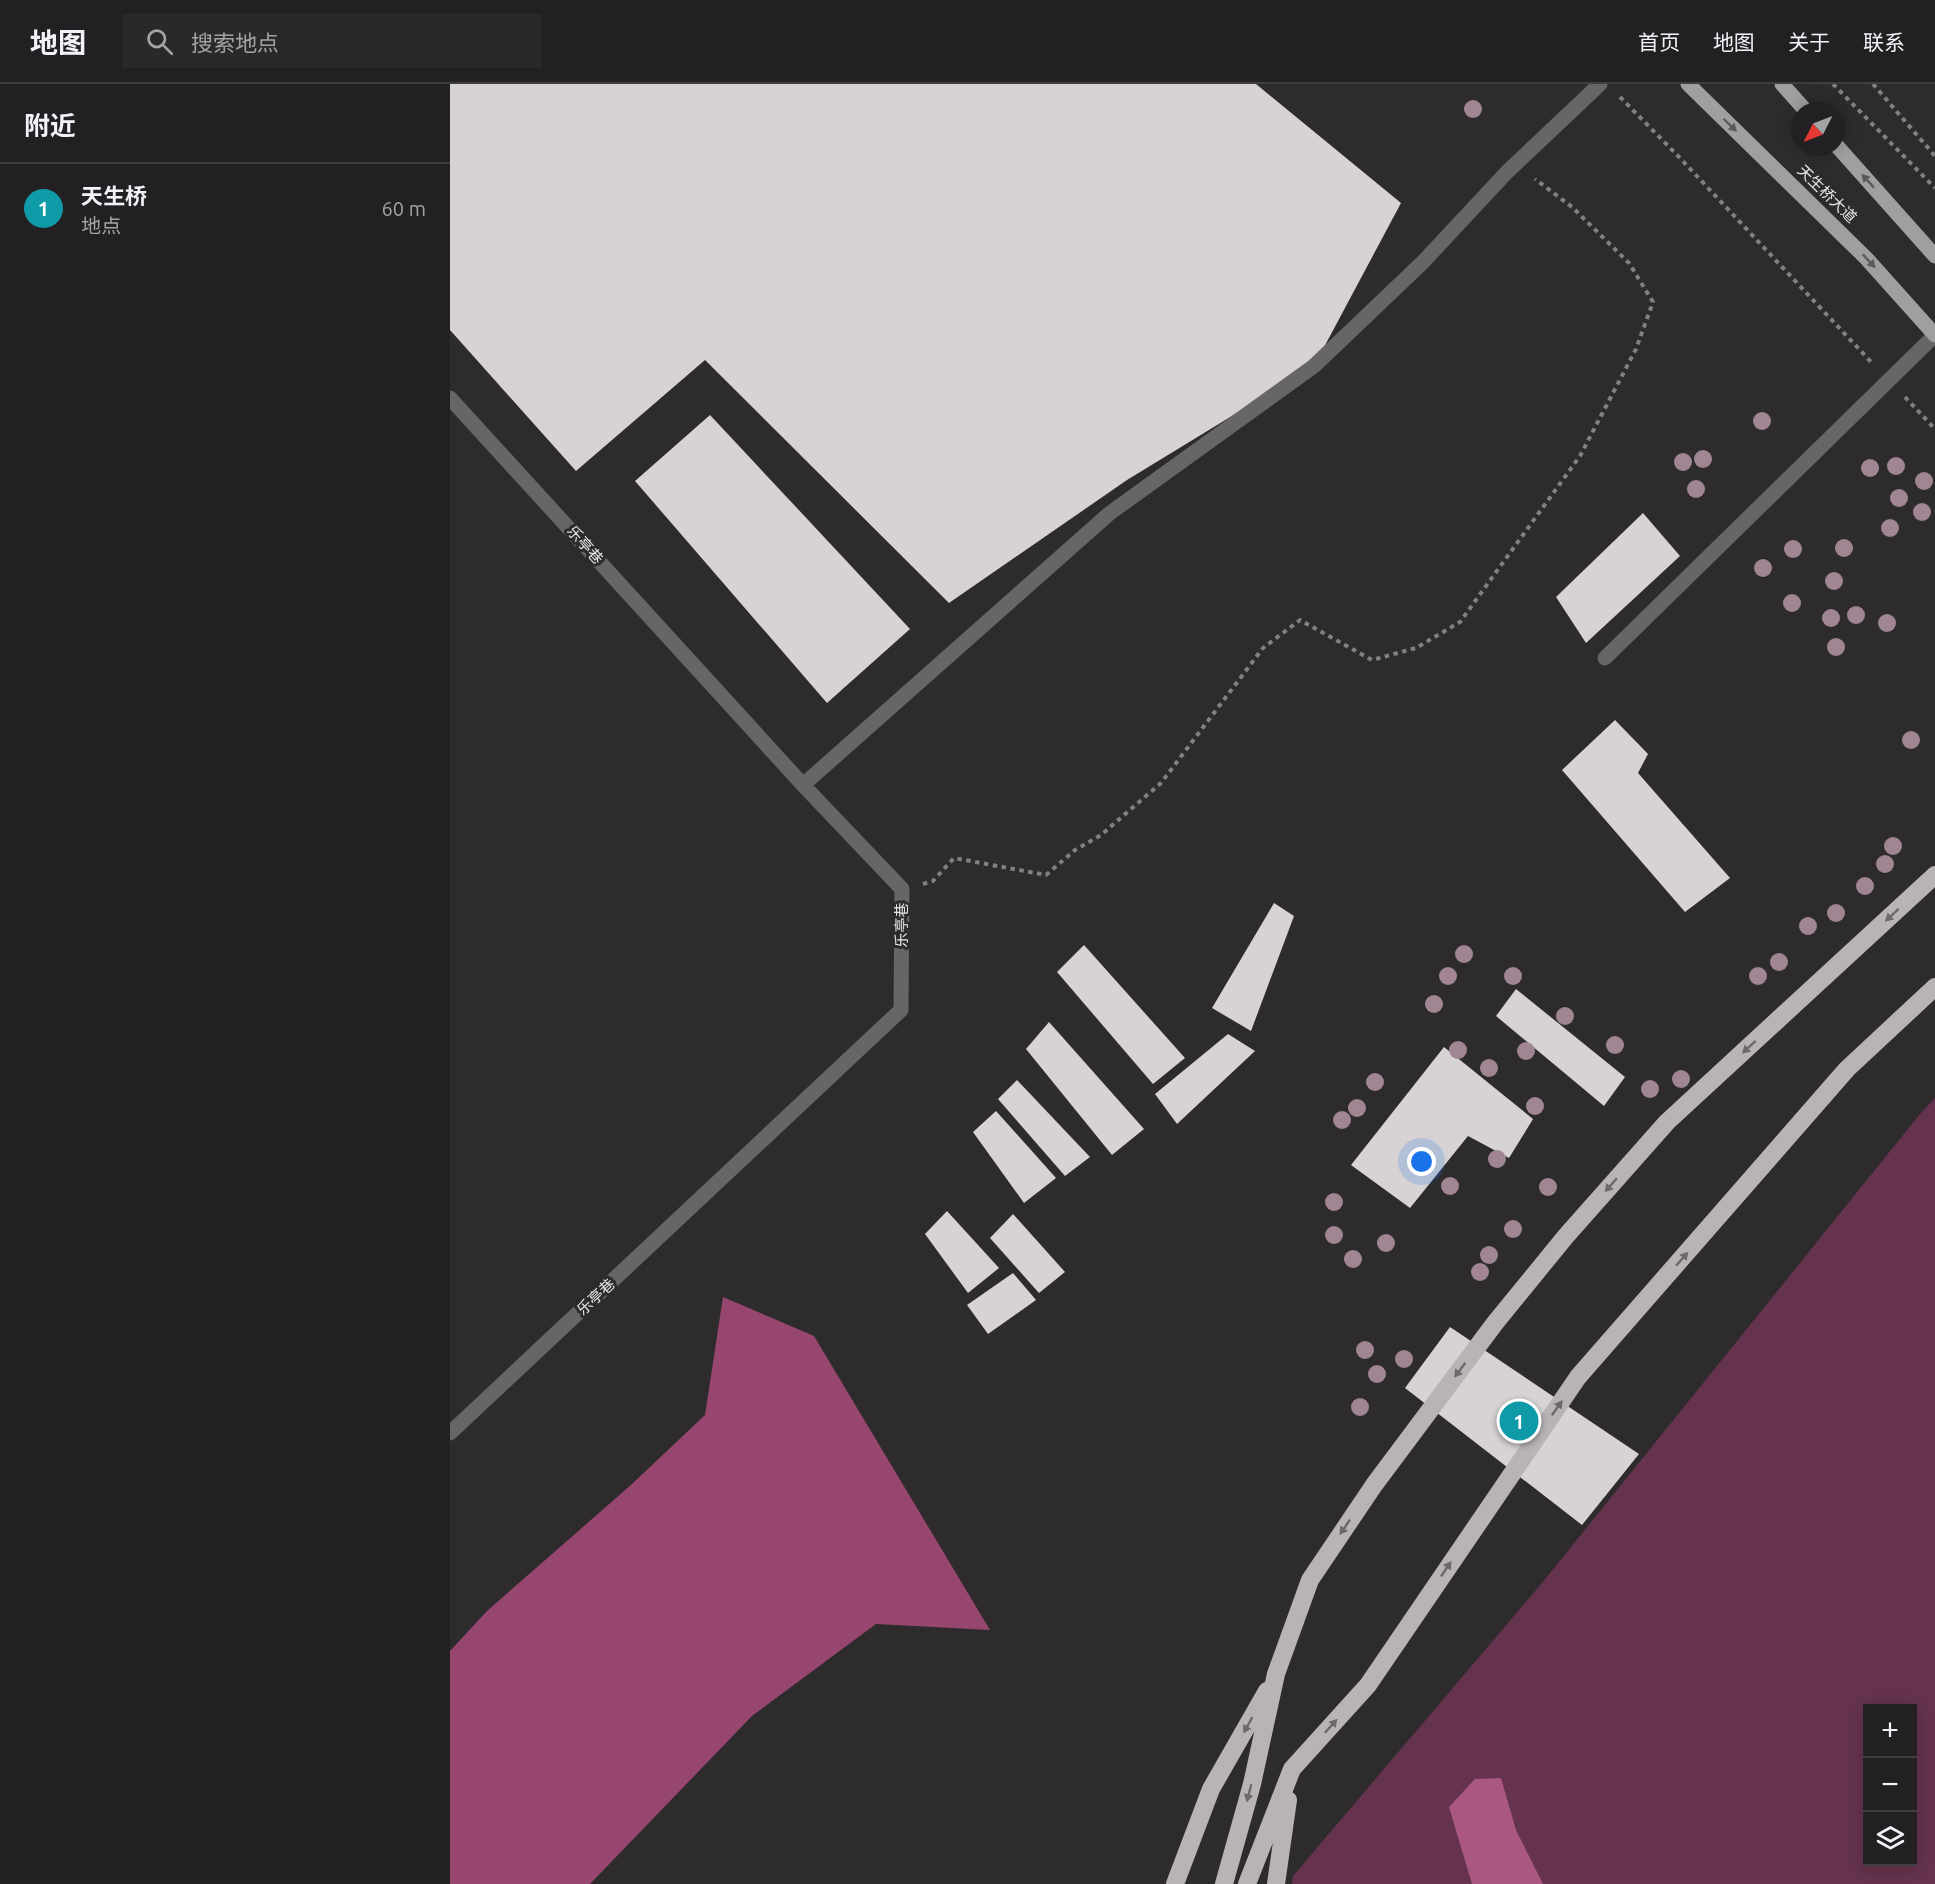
<!DOCTYPE html>
<html lang="zh">
<head>
<meta charset="utf-8">
<style>
  :root { --surface:#222022; --page:#2a282a; --text:#f1f3f6; --muted:#a2a3a5; --line:#3f3e40; --accent:#db2777 }
  body { margin:0; font-family:Ubuntu,"Noto Sans SC",sans-serif; background:var(--page); color:var(--text) }
  .controls { position:absolute; right:18px; bottom:18px; display:grid; overflow:hidden; border-radius:0px; box-shadow:0 3px 15px #0003 }
  .controls button { width:54px; height:54px; display:grid; place-items:center; padding:0; border:0; border-bottom:2px solid var(--line); background:var(--surface); color:var(--text); font:30px sans-serif }
  .compass { position:absolute; left:1341px; top:18px; width:54px; height:54px; border-radius:50%; background:var(--surface); box-shadow:0 3px 15px #0003; rotate:228deg }
  .you { position:absolute; left:972px; top:1078px; width:21px; height:21px; margin:-15px; border:4px solid #fff; border-radius:50%; background:#1a73e8; box-shadow:0 0 0 9px #1a73e833 }
  .badge { display:grid; place-items:center; width:39px; height:39px; border-radius:50%; background:var(--accent); color:#fff; font-size:20px; font-weight:700 }
  .pin { position:absolute; translate:-50% -50%; border:3px solid #fff; box-shadow:0 2px 6px #0006 }
  .list { margin:0; padding:0; list-style:none }
  h2 { display:flex; justify-content:space-between; align-items:center; height:78px; margin:0; padding:0 24px; font-size:26px }
  h2 small { font-size:20px; font-weight:400; color:var(--muted) }
  .list li { display:grid; grid-template-columns:39px 1fr auto; gap:18px; align-items:center; box-sizing:border-box; height:90px; padding:0 24px; border-top:2px solid var(--line) }
  .list b { display:block; font-size:22px; white-space:nowrap }
  .list p { margin:0; font-size:20px; white-space:nowrap; color:var(--muted) }
  .list em { font-size:20px; font-style:normal; color:var(--muted) }
  .icon { flex:none; width:33px; height:33px; fill:none; stroke:currentColor; stroke-width:2; stroke-linecap:round; stroke-linejoin:round }
  .map { position:relative; flex:none; width:1485px; height:1800px; overflow:hidden }
  header { display:flex; align-items:center; gap:36px; box-sizing:border-box; height:84px; padding:0 30px; background:var(--surface); border-bottom:2px solid var(--line) }
  header strong { font-size:28px }
  nav { display:flex; gap:33px; margin-inline-start:auto; font-size:21px }
  .search { width:420px; height:54px; background:var(--page); display:flex; align-items:center; gap:15px; box-sizing:border-box; padding:0 21px; border-radius:0px; color:var(--muted); font-size:22px }
  main { display:flex }
  aside { flex:1; background:var(--surface) }
  .map>svg:first-child { display:block }
  .green { fill:#65334d; fill-rule:evenodd }
  .forest { fill:#974670 }
  .water { fill:#aa5782 }
  .building { fill:#d7d3d4 }
  .lines { fill:none; stroke-linecap:round; stroke-linejoin:round }
  .path { stroke:#828081; stroke-width:4; stroke-dasharray:4.5 4.5; stroke-linecap:butt }
  .minor { stroke:#676566; stroke-width:15 }
  .major { stroke:#a19e9f; stroke-width:15 }
  .highway { stroke:#b8b4b6; stroke-width:18 }
  .tree { fill:#a08592 }
  .oneway { fill:#5c595b }
  .oneway2 { fill:#6c696b }
  .labels { text-anchor:middle; stroke-width:6; stroke-linejoin:round; paint-order:stroke }
  .street-label { font-size:15px; fill:#e8e6e7; stroke:#2e2b2d }
</style>
</head>
<body>
<header>
<strong>地图</strong>
<div class="search"><svg class="icon" aria-label="search" viewBox="0 0 24 24"><circle cx="10" cy="10" r="6"/><path d="M15 15l6 6"/></svg>搜索地点</div>
<nav><a>首页</a><a>地图</a><a>关于</a><a>联系</a></nav>
</header>
<main>
<aside>
<h2>附近<small></small></h2>
<ul class="list">
<li><span class="badge" style="background:#0f9aa8">1</span><div><b>天生桥</b><p>地点</p></div><em>60 m</em></li>
</ul>
</aside>
<div class="map">
<svg width="1485" height="1800" viewBox="0 0 1485 1800">
  <rect width="100%" height="100%" fill="#2e2b2d"/>
  <!-- green -->
  <path class="green" d="M1485,1014v786h-643l1,-8 249,-293 378,-469zM1418,1624h44v154h-44z"/>
  <!-- forest -->
  <path class="forest" d="M273,1213l91,39 176,294 -114,-6 -124,92 -162,168h-140v-233l37,-40 145,-127 73,-69z"/>
  <!-- water -->
  <path class="water" d="M1051,1694l15,52 27,54h-71l-23,-77 26,-28z"/>
  <!-- building -->
  <path class="building" d="M0,0h806l145,119 -87,163 -187,114 -178,123 -244,-243 -129,111 -126,-141z
    M260,331l200,214 -83,74 -192,-222z
    M1193,429l37,43 -94,87 -30,-46z
    M1165,636l33,34 -10,19 92,105 -45,34 -123,-142z
    M824,819l20,13 -43,115 -39,-23z
    M634,861l101,113 -32,26 -96,-112z
    M1066,905l109,88 -21,29 -108,-90z
    M599,938l95,107 -32,26 -86,-106z
    M778,950l27,17 -78,73 -22,-30z
    M994,963l89,72 -24,39 -41,-22 -58,72 -59,-43z
    M567,996l73,77 -25,19 -67,-77z
    M546,1027l60,67 -32,25 -51,-71z
    M497,1127l52,57 -31,25 -43,-59z
    M563,1130l52,58 -26,21 -49,-55z
    M563,1189l23,27 -48,34 -21,-29z
    M1000,1243l189,127 -57,71 -177,-137z"/>
  <g class="lines">
    <!-- path -->
    <path class="path" d="M1383,0l102,104
      M1423,0l62,72
      M1170,13l59,60 194,207
      M1455,313l30,32
      M473,800l10,-3 21,-23 92,17 29,-25 26,-15 60,-52 102,-135 37,-28 72,40 44,-12 44,-26 120,-166 56,-107 17,-47 -24,-39 -57,-56 -37,-28"/>
    <!-- minor -->
    <path class="minor" d="M0,314l353,387 99,104 -1,121 -451,423
      M1155,574l330,-323
      M353,701l307,-272 204,-147 109,-104 84,-90 93,-88"/>
    <!-- major -->
    <path class="major" d="M1238,0l178,174 69,77
      M1332,0l24,27
      M1386,61l99,111"/>
    <!-- highway -->
    <path class="highway" d="M725,1800l36,-95 56,-98
      M774,1800l28,-100 24,-110 34,-94 64,-95 121,-162 71,-87 101,-114 268,-247
      M797,1800l45,-115 76,-84 210,-308 269,-308 88,-82
      M826,1800l12,-84"/>
  </g>
  <!-- trees -->
  <g class="tree">
    <circle cx="1023" cy="25" r="9"/>
    <circle cx="1312" cy="337" r="9"/>
    <circle cx="1253" cy="375" r="9"/>
    <circle cx="1233" cy="378" r="9"/>
    <circle cx="1446" cy="382" r="9"/>
    <circle cx="1420" cy="384" r="9"/>
    <circle cx="1474" cy="397" r="9"/>
    <circle cx="1246" cy="405" r="9"/>
    <circle cx="1449" cy="414" r="9"/>
    <circle cx="1472" cy="428" r="9"/>
    <circle cx="1440" cy="444" r="9"/>
    <circle cx="1394" cy="464" r="9"/>
    <circle cx="1343" cy="465" r="9"/>
    <circle cx="1313" cy="484" r="9"/>
    <circle cx="1384" cy="497" r="9"/>
    <circle cx="1342" cy="519" r="9"/>
    <circle cx="1406" cy="531" r="9"/>
    <circle cx="1381" cy="534" r="9"/>
    <circle cx="1437" cy="539" r="9"/>
    <circle cx="1386" cy="563" r="9"/>
    <circle cx="1461" cy="656" r="9"/>
    <circle cx="1443" cy="762" r="9"/>
    <circle cx="1435" cy="780" r="9"/>
    <circle cx="1415" cy="802" r="9"/>
    <circle cx="1386" cy="829" r="9"/>
    <circle cx="1358" cy="842" r="9"/>
    <circle cx="1014" cy="870" r="9"/>
    <circle cx="1329" cy="878" r="9"/>
    <circle cx="998" cy="892" r="9"/>
    <circle cx="1063" cy="892" r="9"/>
    <circle cx="1308" cy="892" r="9"/>
    <circle cx="984" cy="920" r="9"/>
    <circle cx="1115" cy="932" r="9"/>
    <circle cx="1165" cy="961" r="9"/>
    <circle cx="1008" cy="966" r="9"/>
    <circle cx="1076" cy="967" r="9"/>
    <circle cx="1039" cy="984" r="9"/>
    <circle cx="1231" cy="995" r="9"/>
    <circle cx="925" cy="998" r="9"/>
    <circle cx="1200" cy="1005" r="9"/>
    <circle cx="1085" cy="1022" r="9"/>
    <circle cx="907" cy="1024" r="9"/>
    <circle cx="892" cy="1036" r="9"/>
    <circle cx="1047" cy="1075" r="9"/>
    <circle cx="1000" cy="1102" r="9"/>
    <circle cx="1098" cy="1103" r="9"/>
    <circle cx="884" cy="1118" r="9"/>
    <circle cx="1063" cy="1145" r="9"/>
    <circle cx="884" cy="1151" r="9"/>
    <circle cx="936" cy="1159" r="9"/>
    <circle cx="1039" cy="1171" r="9"/>
    <circle cx="903" cy="1175" r="9"/>
    <circle cx="1030" cy="1188" r="9"/>
    <circle cx="915" cy="1266" r="9"/>
    <circle cx="954" cy="1275" r="9"/>
    <circle cx="927" cy="1290" r="9"/>
    <circle cx="910" cy="1323" r="9"/>
  </g>
  <!-- one-way arrows -->
  <defs><path id="oneway-solid" d="M-6-.8H1V-3.2L6.5 0L1 3.2V.8H-6Z" transform="scale(1.5)"/></defs>
  <g class="oneway">
    <use href="#oneway-solid" transform="translate(1280 41) rotate(44)"/>
    <use href="#oneway-solid" transform="translate(1418 97) rotate(-132)"/>
    <use href="#oneway-solid" transform="translate(1419 177) rotate(47)"/>
  </g>
  <g class="oneway2">
    <use href="#oneway-solid" transform="translate(1442 831) rotate(137)"/>
    <use href="#oneway-solid" transform="translate(1299 963) rotate(137)"/>
    <use href="#oneway-solid" transform="translate(1161 1101) rotate(131)"/>
    <use href="#oneway-solid" transform="translate(1232 1175) rotate(-49)"/>
    <use href="#oneway-solid" transform="translate(1010 1286) rotate(127)"/>
    <use href="#oneway-solid" transform="translate(1107 1324) rotate(-55)"/>
    <use href="#oneway-solid" transform="translate(895 1443) rotate(124)"/>
    <use href="#oneway-solid" transform="translate(996 1485) rotate(-56)"/>
    <use href="#oneway-solid" transform="translate(798 1641) rotate(119)"/>
    <use href="#oneway-solid" transform="translate(881 1642) rotate(-48)"/>
    <use href="#oneway-solid" transform="translate(799 1709) rotate(105)"/>
  </g>
  <g class="labels">
    <!-- street labels -->
    <g class="street-label">
      <text transform="translate(1377 110) rotate(44)" y="5">天生桥大道</text>
      <text transform="translate(135 461) rotate(48)" y="5">乐亭巷</text>
      <text transform="translate(452 841) rotate(-90)" y="5">乐亭巷</text>
      <text transform="translate(146 1213) rotate(-43)" y="5">乐亭巷</text>
    </g>
  </g>
</svg>
<div class="controls">
<button>+</button>
<button>−</button>
<button><svg class="icon" aria-label="layers" viewBox="0 0 24 24"><path d="M12 4l9 5-9 5-9-5zM3 14l9 5 9-5"/></svg></button>
</div>
<svg class="compass" viewBox="-18 -18 36 36"><path d="M0-13l5 13h-10z" fill="#e53935"/><path d="M0 13l5-13h-10z" fill="#a2a3a5"/></svg>
<div class="you"></div>
<div class="pin badge" style="left:1069px;top:1337px;background:#0f9aa8">1</div>
</div>
</main>
</body>
</html>
